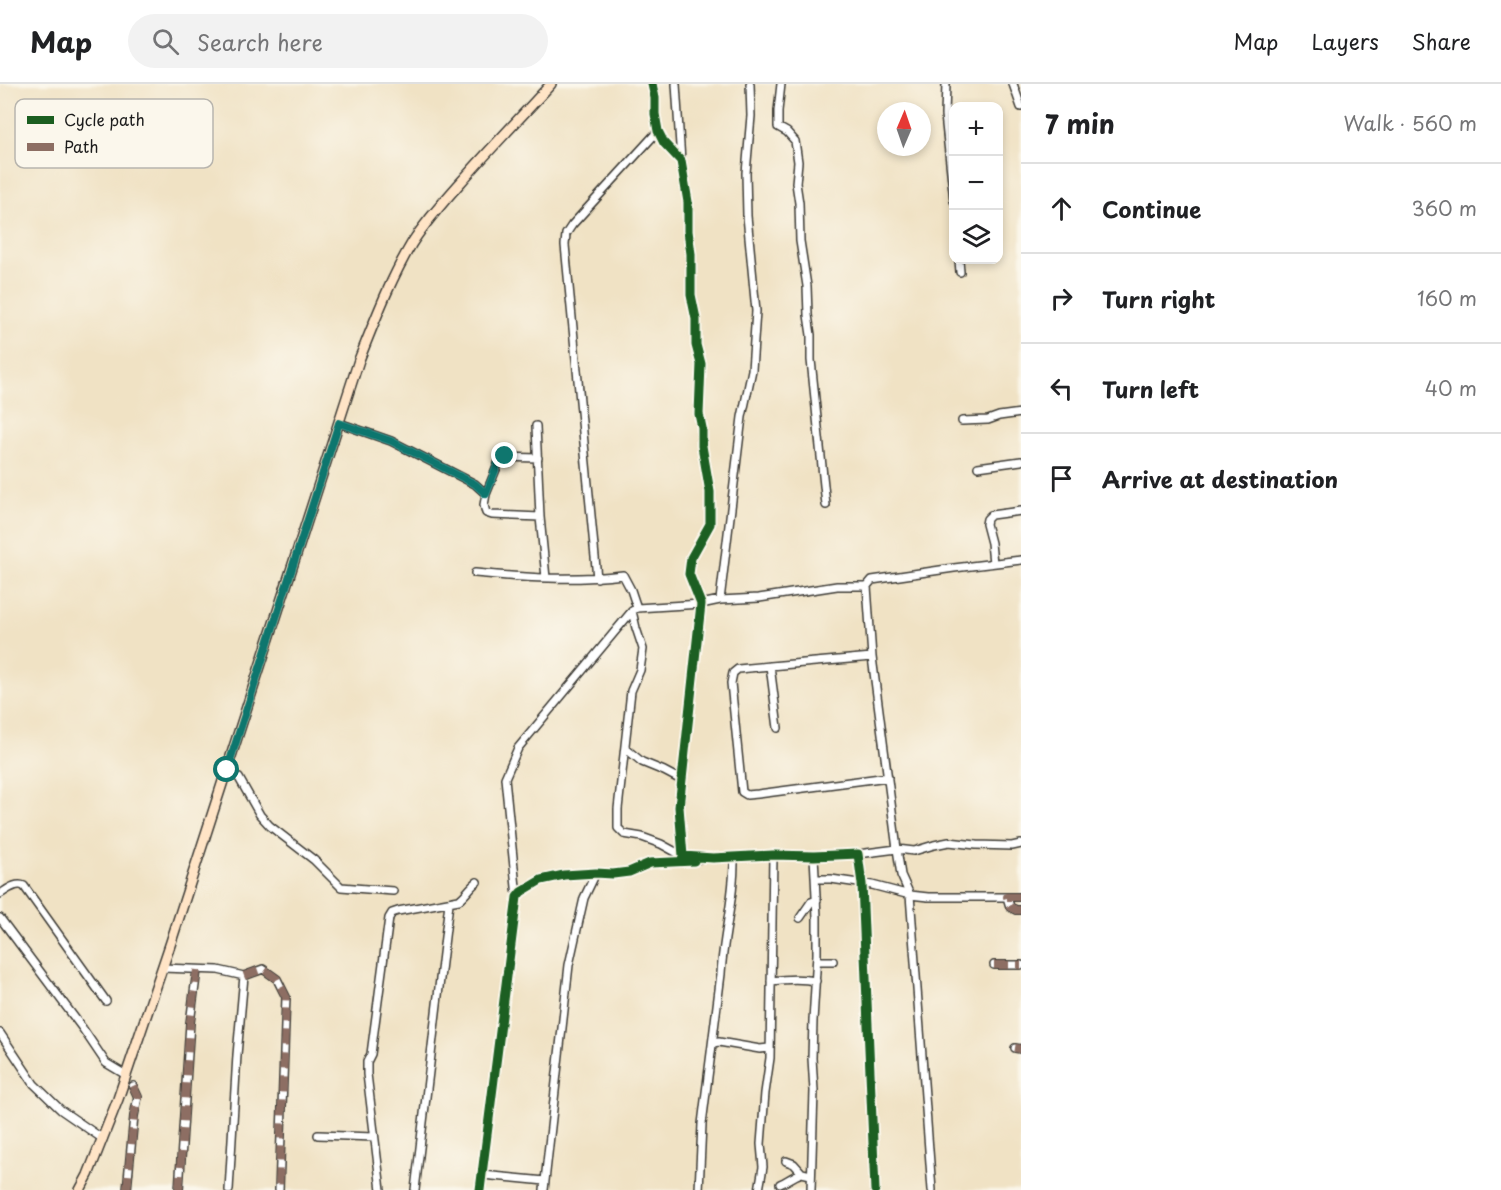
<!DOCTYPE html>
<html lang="en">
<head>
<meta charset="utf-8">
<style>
  :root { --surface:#fff; --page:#f2f2f2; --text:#202124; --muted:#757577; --line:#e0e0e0 }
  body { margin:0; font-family:"Playpen Sans",sans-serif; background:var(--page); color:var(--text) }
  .controls { position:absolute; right:18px; top:18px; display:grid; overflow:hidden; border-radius:12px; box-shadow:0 3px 9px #0003 }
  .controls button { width:54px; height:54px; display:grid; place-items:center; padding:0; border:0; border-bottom:2px solid var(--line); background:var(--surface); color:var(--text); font:30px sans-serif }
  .compass { position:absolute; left:877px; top:18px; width:54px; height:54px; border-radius:50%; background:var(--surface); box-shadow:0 3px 9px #0003; rotate:2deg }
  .stop { position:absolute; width:18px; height:18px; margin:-14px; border:4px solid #0f766e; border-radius:50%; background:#fff }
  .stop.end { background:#0f766e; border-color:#fff; box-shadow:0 2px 6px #0008 }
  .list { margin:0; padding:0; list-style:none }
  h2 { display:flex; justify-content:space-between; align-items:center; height:78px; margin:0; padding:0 24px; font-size:26px }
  h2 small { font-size:20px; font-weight:400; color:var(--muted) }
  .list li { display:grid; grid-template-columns:39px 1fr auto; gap:18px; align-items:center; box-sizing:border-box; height:90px; padding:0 24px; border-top:2px solid var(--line) }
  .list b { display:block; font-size:22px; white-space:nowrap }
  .list em { font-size:20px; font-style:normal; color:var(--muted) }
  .icon { flex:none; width:33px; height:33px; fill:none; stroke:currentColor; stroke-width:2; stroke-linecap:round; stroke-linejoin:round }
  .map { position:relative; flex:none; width:1021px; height:1106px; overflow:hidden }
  header { display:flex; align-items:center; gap:36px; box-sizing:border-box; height:84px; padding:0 30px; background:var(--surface); border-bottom:2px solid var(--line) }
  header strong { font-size:28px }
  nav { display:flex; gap:33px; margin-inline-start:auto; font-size:21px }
  .search { width:420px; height:54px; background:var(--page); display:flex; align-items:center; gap:15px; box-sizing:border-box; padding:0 21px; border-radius:33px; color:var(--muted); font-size:22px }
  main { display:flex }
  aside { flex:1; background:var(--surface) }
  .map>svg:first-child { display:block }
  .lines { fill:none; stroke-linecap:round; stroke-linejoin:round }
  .minor-casing { stroke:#3c3a35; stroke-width:10 }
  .secondary-casing { stroke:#3c3a35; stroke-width:12 }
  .minor { stroke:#fff; stroke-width:7 }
  .secondary { stroke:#ffe4c6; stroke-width:9 }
  .quiet { stroke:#8d6e63; stroke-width:8; stroke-dasharray:15 8; stroke-linecap:butt }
  .cycleway-casing { stroke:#fbf7ec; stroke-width:13 }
  .cycleway { stroke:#1b5e20; stroke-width:9 }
  .route { stroke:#0f766e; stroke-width:8 }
  .key { fill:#fbf7ec; stroke:#b8b5ae; stroke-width:1.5 }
  .key-label { font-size:16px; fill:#1c1c1c }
</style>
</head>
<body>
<header>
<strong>Map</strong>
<div class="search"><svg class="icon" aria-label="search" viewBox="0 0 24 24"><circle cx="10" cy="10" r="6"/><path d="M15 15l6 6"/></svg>Search here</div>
<nav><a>Map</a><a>Layers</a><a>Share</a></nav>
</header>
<main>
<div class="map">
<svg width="1021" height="1106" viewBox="0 0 1021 1106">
  <rect width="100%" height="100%" fill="#fbf7ec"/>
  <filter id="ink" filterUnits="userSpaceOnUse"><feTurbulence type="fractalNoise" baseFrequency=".0167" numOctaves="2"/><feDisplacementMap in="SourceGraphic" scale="12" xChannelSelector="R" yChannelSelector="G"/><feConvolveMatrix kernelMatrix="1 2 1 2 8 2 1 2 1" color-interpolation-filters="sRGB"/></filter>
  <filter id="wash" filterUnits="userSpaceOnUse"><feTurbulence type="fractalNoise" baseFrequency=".008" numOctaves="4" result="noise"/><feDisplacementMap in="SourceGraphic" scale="24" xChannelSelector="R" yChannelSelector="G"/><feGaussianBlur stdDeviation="1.35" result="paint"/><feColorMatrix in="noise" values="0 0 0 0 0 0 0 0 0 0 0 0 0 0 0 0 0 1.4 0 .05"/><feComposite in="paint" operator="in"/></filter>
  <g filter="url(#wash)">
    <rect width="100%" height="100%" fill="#f0e2c4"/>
  </g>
  <g filter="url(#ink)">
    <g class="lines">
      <defs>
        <path id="minor" d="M652,0l3,14v16l3,17 6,12 17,18 7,41v29l3,23v41l5,24v26l5,19 -2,50 3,14v18l8,46v32l-19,34 -2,16 12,30 -22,203 4,49 30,2 60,-3 41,1 44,-2 4,30 13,306
          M676,0l5,77
          M781,0l-3,27v16l9,5 8,9 3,21 -2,21 3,20 1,38 7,45 1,29 3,20v25l15,145
          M946,0l-1,31 9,86
          M1013,0l8,23
          M959,176l1,12
          M962,337l26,-1 11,-4 22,-3
          M339,339l52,18 84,43 11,10 -2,11 2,8 6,2 48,2
          M536,342l4,91 6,61
          M978,383l43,-6
          M486,410l15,-37 37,1
          M993,479l-2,-20 -5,-19 1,-5 4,-4 30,-4
          M475,489c50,5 98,8 148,2l8,15 6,18
          M597,494l-32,-333 1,-11 6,-9 86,-94
          M720,516l22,-183 10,-47 4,-59 -9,-95 -1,-43 5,-57 -1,-32
          M632,527l4,17 7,21 -3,21 -9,21 -13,118v19l6,6 18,3 19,7 22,12
          M770,582l-32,3 -5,4 -2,10 11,109 5,3 11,-1 130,-17
          M778,644l-8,-62 102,-9
          M625,664l17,14 22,9 17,9
          M227,686l12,8 21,37 10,11 44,34 27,27 52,4
          M858,770l39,-5 17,2 20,-6 15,-3 27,3 36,1 9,-2
          M816,795h15l41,6 38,10 18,2h79
          M0,810c7,-4 16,-12 24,-8l82,115
          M517,813l-12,-119 13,-30 114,-137 5,-3 64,-4 19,-4 39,-2 78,-12h30
          M1021,813h-14l3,10 6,3h5
          M0,834l83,111 23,34 20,12
          M800,834l11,-16 6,-2
          M817,877h16
          M994,881h27
          M162,884l56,2 26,6 -7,79 -8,135
          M244,892l19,-7 14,10 9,18 -7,193
          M771,897c15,-2 29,-3 45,0
          M0,949l34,51 27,26 42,29
          M713,959l6,-1 41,7 9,-1
          M1015,964l6,1
          M318,1051l56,2
          M786,1077l8,3 8,9 9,2
          M482,1091l63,6
          M780,1100c8,-3 12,-8 22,-11
          M127,1106l7,-74 4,-19 -5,-11
          M179,1106l11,-167 7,-53
          M381,1106l-14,-116v-12l4,-8 18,-136 3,-5 6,-2 61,-11c7,-5 11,-13 18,-18
          M415,1106l34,-287
          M480,1106l37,-293c18,-22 51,-24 77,-24 7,0 13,2 19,1 14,0 23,-7 36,-10 17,-4 34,1 51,-5
          M544,1106l25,-225 15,-67 12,-25
          M699,1106l3,-66 19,-150c2,-39 14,-78 13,-117
          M759,1106l4,-23 -2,-23 4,-51 5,-35 3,-203
          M811,1106l3,-99 -2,-33 1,-37 4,-67v-37l-3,-61
          M932,1106l-22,-295 -9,-20 -4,-26 -25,-192 -5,-71 5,-6 82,-12 67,-8"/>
        <path id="secondary" d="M80,1106l8,-15 30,-76 53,-157 188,-582c16,-40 31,-80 53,-117 14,-22 32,-42 49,-61 29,-33 60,-65 90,-98"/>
      </defs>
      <!-- minor casing -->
      <use href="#minor" class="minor-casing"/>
      <!-- secondary casing -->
      <use href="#secondary" class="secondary-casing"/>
      <!-- minor -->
      <use href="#minor" class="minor"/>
      <!-- secondary -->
      <use href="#secondary" class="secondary"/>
      <!-- quiet -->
      <path class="quiet" d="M1021,813h-14l3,10 6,3h5
        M994,881h27
        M244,892l19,-7 14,10 9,18 -7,193
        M1015,964l6,1
        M127,1106l7,-74 4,-19 -5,-11
        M179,1106l11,-167 7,-53"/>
      <defs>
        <path id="cycleway" d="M652,0l3,14v16l3,17 6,12 17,18 7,41v29l3,23v41l5,24v26l5,19 -2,50 3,14v18l8,46v32l-19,34 -2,16 12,30 -22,203 4,49 30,2 60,-3 41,1 44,-2 4,30 13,306
          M480,1106l37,-293 4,-5 20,-12 23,-5 32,-2 17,1 16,-2 21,-9 44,-2"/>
      </defs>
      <!-- cycleway casing -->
      <use href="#cycleway" class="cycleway-casing"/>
      <!-- cycleway -->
      <use href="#cycleway" class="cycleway"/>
    </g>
  </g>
  <g class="lines" filter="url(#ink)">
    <!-- route -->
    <path class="route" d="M227,686l112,-347 52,18 84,43 11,10 13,-33 2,-4 4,-1"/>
  </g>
  <!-- legend -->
  <rect x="15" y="15" width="198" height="69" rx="9" class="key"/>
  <rect x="27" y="32" width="27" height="8" fill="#1b5e20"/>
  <rect x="27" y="59" width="27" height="8" fill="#8d6e63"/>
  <g class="key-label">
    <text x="64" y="42">Cycle path</text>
    <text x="64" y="69">Path</text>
  </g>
</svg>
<div class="controls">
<button>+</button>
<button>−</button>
<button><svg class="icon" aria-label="layers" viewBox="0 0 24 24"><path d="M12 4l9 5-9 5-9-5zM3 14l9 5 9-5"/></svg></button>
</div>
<svg class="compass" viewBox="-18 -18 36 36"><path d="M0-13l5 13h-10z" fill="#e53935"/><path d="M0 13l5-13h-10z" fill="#757577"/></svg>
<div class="stop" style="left:227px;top:686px"></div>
<div class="stop end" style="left:505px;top:372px"></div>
</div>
<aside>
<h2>7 min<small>Walk · 560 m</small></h2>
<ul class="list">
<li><svg class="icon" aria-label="ahead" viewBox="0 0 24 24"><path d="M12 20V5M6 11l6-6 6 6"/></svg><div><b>Continue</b></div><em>360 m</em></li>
<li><svg class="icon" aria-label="right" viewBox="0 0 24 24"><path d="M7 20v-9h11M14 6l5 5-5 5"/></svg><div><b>Turn right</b></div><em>160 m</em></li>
<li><svg class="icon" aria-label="left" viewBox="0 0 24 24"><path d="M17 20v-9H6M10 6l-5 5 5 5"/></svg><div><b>Turn left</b></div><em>40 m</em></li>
<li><svg class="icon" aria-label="arrive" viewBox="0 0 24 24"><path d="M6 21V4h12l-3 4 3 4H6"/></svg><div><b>Arrive at destination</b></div></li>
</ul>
</aside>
</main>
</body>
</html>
